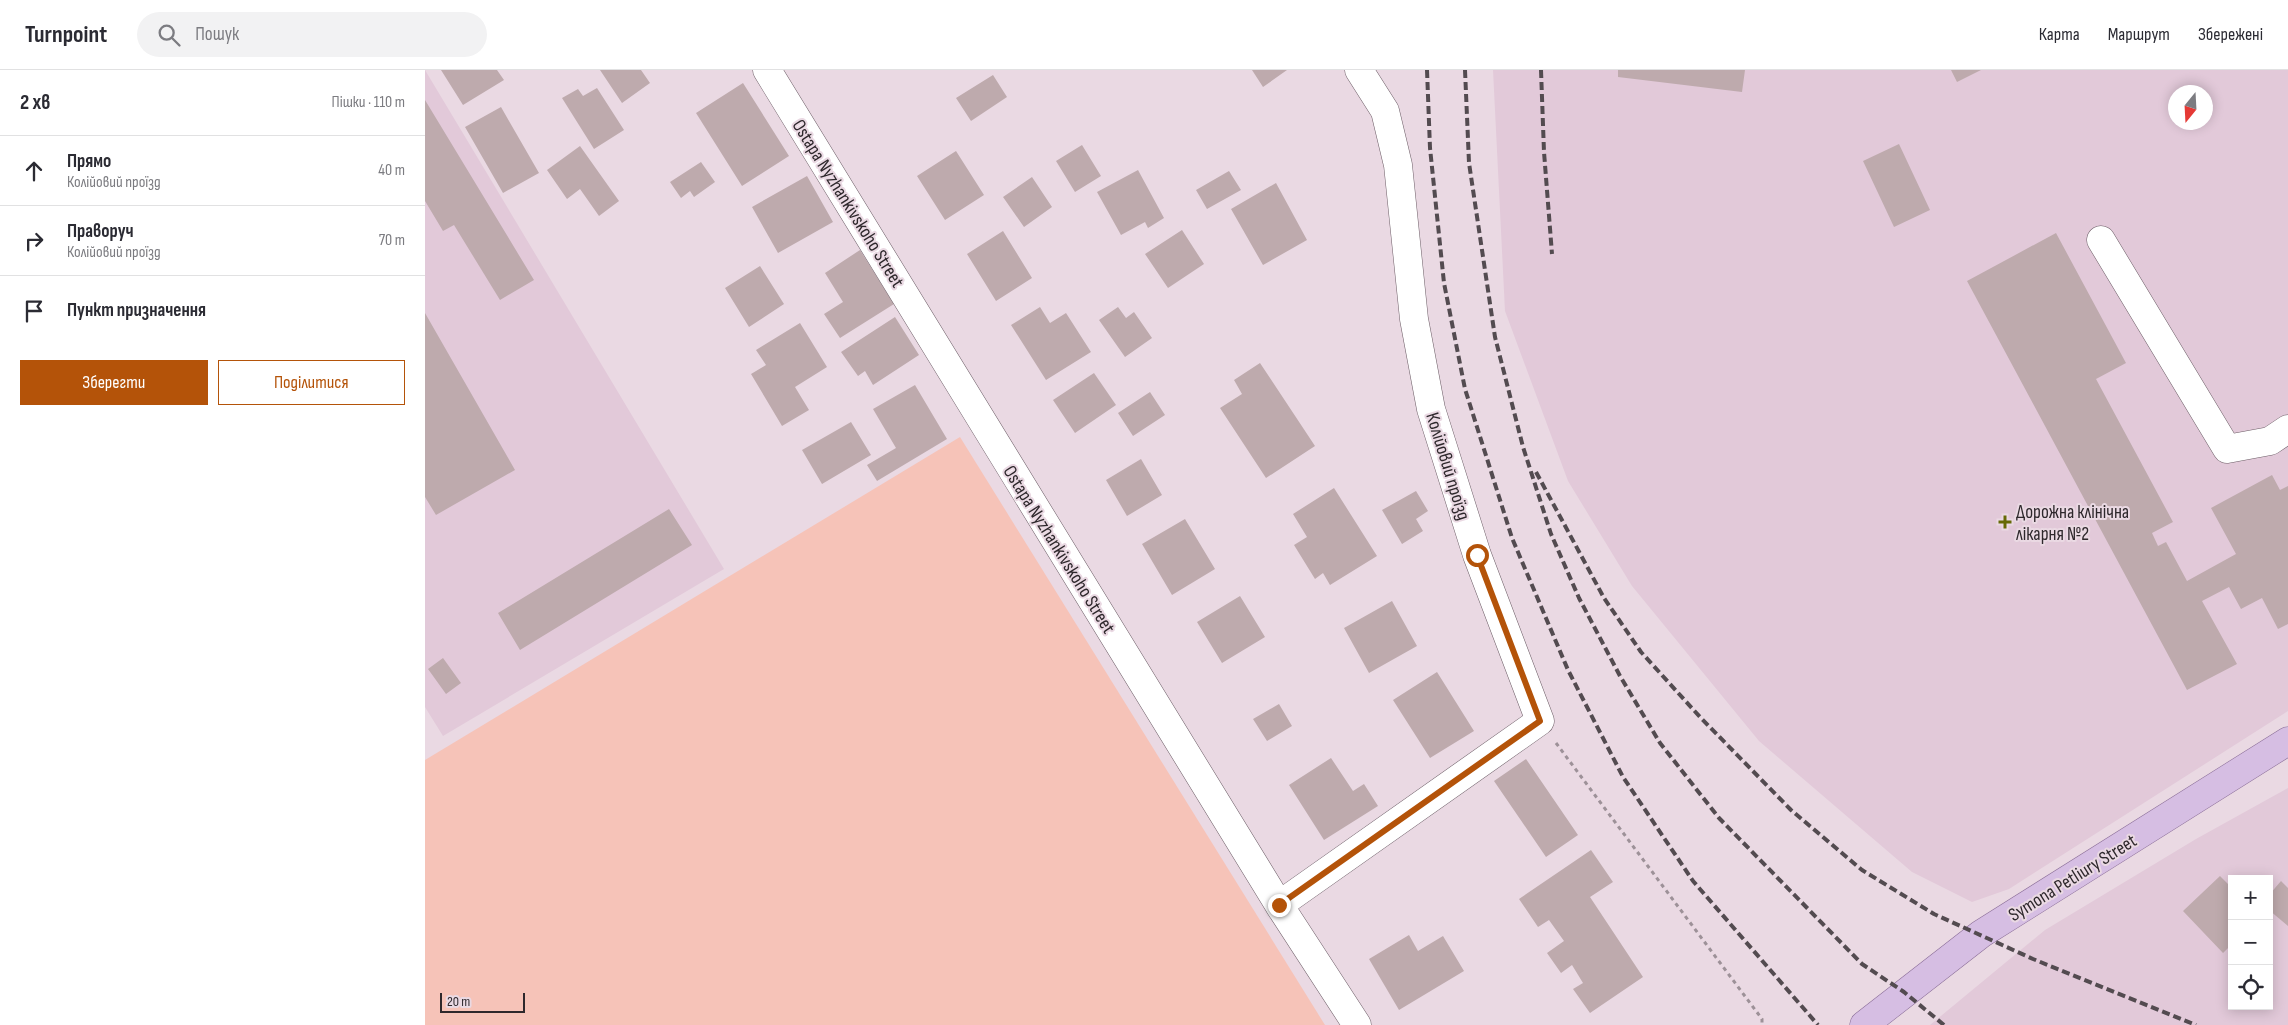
<!DOCTYPE html>
<html lang="uk">
<head>
<meta charset="utf-8">
<style>
  :root { --surface:#fff; --page:#f2f2f3; --text:#2b2b33; --muted:#7c7c81; --line:#e1e1e2; --accent:#b45309 }
  body { margin:0; font-family:"Sofia Sans Condensed",sans-serif; background:var(--page); color:var(--text) }
  .controls { position:absolute; right:15px; bottom:15px; display:grid; overflow:hidden; border-radius:0px; box-shadow:0 2px 12px #0003 }
  .controls button { width:45px; height:45px; display:grid; place-items:center; padding:0; border:0; border-bottom:1px solid var(--line); background:var(--surface); color:var(--text); font:25px sans-serif }
  .compass { position:absolute; left:1743px; top:15px; width:45px; height:45px; border-radius:50%; background:var(--surface); box-shadow:0 2px 12px #0003; rotate:198deg }
  .scale { position:absolute; left:15px; bottom:12px; width:85px; box-sizing:border-box; padding-left:5px; border:2px solid #2e282c; border-top:0; font-size:14px; line-height:18px; white-space:nowrap; color:#2e282c; -webkit-text-stroke:4px #ead9e3; paint-order:stroke }
  .stop { position:absolute; width:15px; height:15px; margin:-11px; border:4px solid #b45309; border-radius:50%; background:#fff }
  .stop.end { background:#b45309; border-color:#fff; box-shadow:0 1px 5px #0008 }
  .list { margin:0; padding:0; list-style:none }
  h2 { display:flex; justify-content:space-between; align-items:center; height:65px; margin:0; padding:0 20px; font-size:21px }
  h2 small { font-size:16px; font-weight:400; color:var(--muted) }
  .list li { display:grid; grid-template-columns:32px 1fr auto; gap:15px; align-items:center; box-sizing:border-box; height:70px; padding:0 20px; border-top:1px solid var(--line) }
  .list b { display:block; font-size:19px; white-space:nowrap }
  .list p { margin:0; font-size:16px; white-space:nowrap; color:var(--muted) }
  .list em { font-size:16px; font-style:normal; color:var(--muted) }
  .actions { display:flex; gap:10px; padding:15px 20px }
  .actions a { flex:1; padding:11px 0; border:1px solid var(--accent); border-radius:0px; text-align:center; font-size:18px; color:var(--accent) }
  .actions .main { background:var(--accent); color:#fff }
  .icon { flex:none; width:28px; height:28px; fill:none; stroke:currentColor; stroke-width:2; stroke-linecap:round; stroke-linejoin:round }
  .map { position:relative; flex:none; width:1863px; height:955px; overflow:hidden }
  header { display:flex; align-items:center; gap:30px; box-sizing:border-box; height:70px; padding:0 25px; background:var(--surface); border-bottom:1px solid var(--line) }
  header strong { font-size:24px }
  nav { display:flex; gap:28px; margin-inline-start:auto; font-size:18px }
  .search { width:350px; height:45px; background:var(--page); display:flex; align-items:center; gap:12px; box-sizing:border-box; padding:0 18px; border-radius:28px; color:var(--muted); font-size:19px }
  main { display:flex }
  aside { flex:1; background:var(--surface) }
  .map>svg:first-child { display:block }
  .built { fill:#e2c9d9; fill-rule:evenodd }
  .green { fill:#f6c3b8 }
  .building { fill:#beaaad }
  .lines { fill:none; stroke-linecap:round; stroke-linejoin:round }
  .minor-casing { stroke:#6d5e67; stroke-width:29 }
  .major-casing { stroke:#8a6d97; stroke-width:29 }
  .path { stroke:#9d9198; stroke-width:3; stroke-dasharray:4 4; stroke-linecap:butt }
  .minor { stroke:#fff; stroke-width:28 }
  .major { stroke:#d6bee3; stroke-width:28 }
  .rail { stroke:#534b50; stroke-width:4; stroke-dasharray:8 4; stroke-linecap:butt }
  .route { stroke:#b45309; stroke-width:6 }
  .poi-dot { fill:#666906; stroke:#ead9e3; stroke-width:2 }
  .labels { text-anchor:middle; stroke-width:4; stroke-linejoin:round; paint-order:stroke }
  .street-label { font-size:19px; fill:#2e282c; stroke:#ead9e3 }
  .poi-label { font-size:19px; fill:#2e282c; stroke:#ead9e3; text-anchor:start }
</style>
</head>
<body>
<header>
<strong>Turnpoint</strong>
<div class="search"><svg class="icon" aria-label="search" viewBox="0 0 24 24"><circle cx="10" cy="10" r="6"/><path d="M15 15l6 6"/></svg>Пошук</div>
<nav><a>Карта</a><a>Маршрут</a><a>Збережені</a></nav>
</header>
<main>
<aside>
<h2>2 хв<small>Пішки · 110 m</small></h2>
<ul class="list">
<li><svg class="icon" aria-label="ahead" viewBox="0 0 24 24"><path d="M12 20V5M6 11l6-6 6 6"/></svg><div><b>Прямо</b><p>Колійовий проїзд</p></div><em>40 m</em></li>
<li><svg class="icon" aria-label="right" viewBox="0 0 24 24"><path d="M7 20v-9h11M14 6l5 5-5 5"/></svg><div><b>Праворуч</b><p>Колійовий проїзд</p></div><em>70 m</em></li>
<li><svg class="icon" aria-label="arrive" viewBox="0 0 24 24"><path d="M6 21V4h12l-3 4 3 4H6"/></svg><div><b>Пункт призначення</b></div></li>
</ul>
<div class="actions"><a class="main">Зберегти</a><a>Поділитися</a></div>
</aside>
<div class="map">
<svg width="1863" height="955" viewBox="0 0 1863 955">
  <rect width="100%" height="100%" fill="#ead9e3"/>
  <!-- built -->
  <path class="built" d="M0,0l299,499 -281,167 -18,-29z
    M1068,0h795v641l-279,178 -37,13 -60,-30 -153,-131 -127,-155 -64,-105 -63,-170zM1750,22h30v30h-30z
    M1863,718v237h-358l115,-95 151,-91zM1807,809h37v127h-37z"/>
  <!-- green -->
  <path class="green" d="M535,367l365,588h-900v-265z"/>
  <!-- building -->
  <path class="building" d="M16,0h56l7,10 -41,25z
    M175,0h41l9,13 -28,20z
    M827,0h35l-24,17z
    M1193,0h127l-3,22 -124,-15z
    M1526,0h30l-24,12z
    M568,5l14,22 -36,24 -15,-23z
    M318,13l46,73 -47,30 -46,-73z
    M172,18l27,42 -30,19 -32,-51 16,-9 5,7z
    M0,30l109,180 -34,20 -46,-75 -11,6 -18,-30z
    M76,37l38,66 -36,20 -38,-66z
    M1474,74l31,66 -36,17 -31,-66z
    M657,75l19,31 -26,16 -19,-31z
    M155,76l39,55 -20,15 -19,-27 -13,10 -20,-29z
    M531,81l28,44 -39,25 -28,-44z
    M276,92l14,20 -21,15 -4,-6 -9,7 -11,-16z
    M713,100l26,48 -16,10 -3,-6 -24,13 -24,-43z
    M804,101l12,19 -34,19 -11,-19z
    M382,106l26,46 -55,31 -26,-46z
    M607,107l20,30 -28,20 -21,-30z
    M851,113l31,57 -44,25 -32,-56z
    M757,160l22,34 -36,24 -23,-34z
    M578,161l29,47 -36,23 -29,-47z
    M1631,163l70,130 -30,16 77,143 -21,11 6,13 8,-4 21,39 49,-27 -25,-46 61,-33 8,15 8,-4v138l-10,5 -16,-31 -21,11 -12,-22 -27,14 35,63 -50,26 -220,-409z
    M435,180l34,54 -54,34 -16,-24 19,-12 -18,-29z
    M335,196l24,38 -35,23 -24,-39z
    M615,237l10,16 16,-10 25,39 -45,28 -35,-55z
    M693,237l8,11 8,-6 18,26 -27,19 -26,-37z
    M0,243l90,157 -79,45 -11,-18z
    M470,247l24,38 -46,30 -8,-14 -7,5 -17,-24z
    M375,253l27,44 -32,20 14,23 -27,16 -31,-52 15,-9 -10,-15z
    M835,293l55,83 -49,32 -46,-70 22,-14 -8,-14z
    M669,303l22,32 -41,28 -22,-33z
    M490,315l32,54 -70,42 -10,-16 29,-17 -23,-39z
    M725,322l15,23 -32,21 -15,-23z
    M426,352l20,33 -49,29 -20,-34z
    M716,389l21,36 -35,21 -21,-36z
    M909,418l43,68 -47,29 -7,-12 -8,6 -21,-34 13,-8 -14,-23z
    M991,421l12,20 -12,8 7,12 -21,13 -20,-34z
    M244,439l23,36 -172,105 -22,-37z
    M760,449l30,50 -43,26 -30,-51z
    M815,526l25,41 -43,26 -25,-41z
    M967,531l25,45 -48,27 -25,-45z
    M18,588l18,25 -15,11 -18,-25z
    M1012,602l37,59 -44,27 -37,-58z
    M854,634l13,22 -25,15 -14,-22z
    M906,688l22,33 11,-7 14,22 -54,34 -35,-55z
    M1101,689l52,76 -32,22 -52,-76z
    M1166,780l22,32 -23,15 53,80 -53,36 -17,-24 10,-6 -11,-18 -11,8 -14,-20 17,-12 -15,-21 -11,7 -19,-28z
    M1795,806l12,12v56l-9,9 -40,-42z
    M1856,811l7,7v38l-19,-16v-15z
    M984,865l9,16 25,-15 21,35 -65,39 -30,-51z"/>
  <g class="lines">
    <defs>
      <path id="minor" d="M342,0l512,835 78,120
        M1676,170l126,209 43,-8 18,-12
        M854,835l261,-184 -63,-166 -46,-146 -17,-90 -16,-154 -13,-54 -26,-41"/>
      <path id="major" d="M1439,955l117,-91 307,-193"/>
    </defs>
    <!-- minor casing -->
    <use href="#minor" class="minor-casing"/>
    <!-- major casing -->
    <use href="#major" class="major-casing"/>
    <!-- path -->
    <path class="path" d="M1131,673l206,276v6"/>
    <!-- minor -->
    <use href="#minor" class="minor"/>
    <!-- major -->
    <use href="#major" class="major"/>
    <!-- rail -->
    <path class="rail" d="M1002,0l3,78 14,135 21,106 47,149 56,132 55,107 70,104 125,144
      M1040,0l4,93 26,174 28,110 28,87 28,64 41,78 40,67 59,75 143,146 42,28 40,33
      M1116,0l3,82 8,102
      M1111,402l68,126 37,54 59,65 91,93 71,60 72,44 99,45 163,66"/>
  </g>
  <g class="lines">
    <!-- route -->
    <path class="route" d="M854,835l261,-184 -63,-166"/>
  </g>
  <!-- markers -->
  <path class="poi-dot" d="M1577.5 444.5h5v5h5v5h-5v5h-5v-5h-5v-5h5z"/>
  <g class="labels">
    <!-- street labels -->
    <g class="street-label">
      <text transform="translate(424 133) rotate(58)" y="7">Ostapa Nyzhankivskoho Street</text>
      <text transform="translate(1024 396) rotate(73)" y="7">Колійовий проїзд</text>
      <text transform="translate(635 479) rotate(58)" y="7">Ostapa Nyzhankivskoho Street</text>
      <text transform="translate(1647 807) rotate(-32)" y="7">Symona Petliury Street</text>
    </g>
    <!-- poi labels -->
    <g class="poi-label">
      <text x="1591" y="448">Дорожна клінічна<tspan x="1591" dy="22">лікарня №2</tspan></text>
    </g>
  </g>
</svg>
<div class="controls">
<button>+</button>
<button>−</button>
<button><svg class="icon" aria-label="locate" viewBox="0 0 24 24"><circle cx="12" cy="12" r="6"/><path d="M12 2v4M12 18v4M2 12h4M18 12h4"/></svg></button>
</div>
<svg class="compass" viewBox="-18 -18 36 36"><path d="M0-13l5 13h-10z" fill="#e53935"/><path d="M0 13l5-13h-10z" fill="#7c7c81"/></svg>
<div class="scale">20 m</div>
<div class="stop" style="left:1052px;top:485px"></div>
<div class="stop end" style="left:854px;top:835px"></div>
</div>
</main>
</body>
</html>
